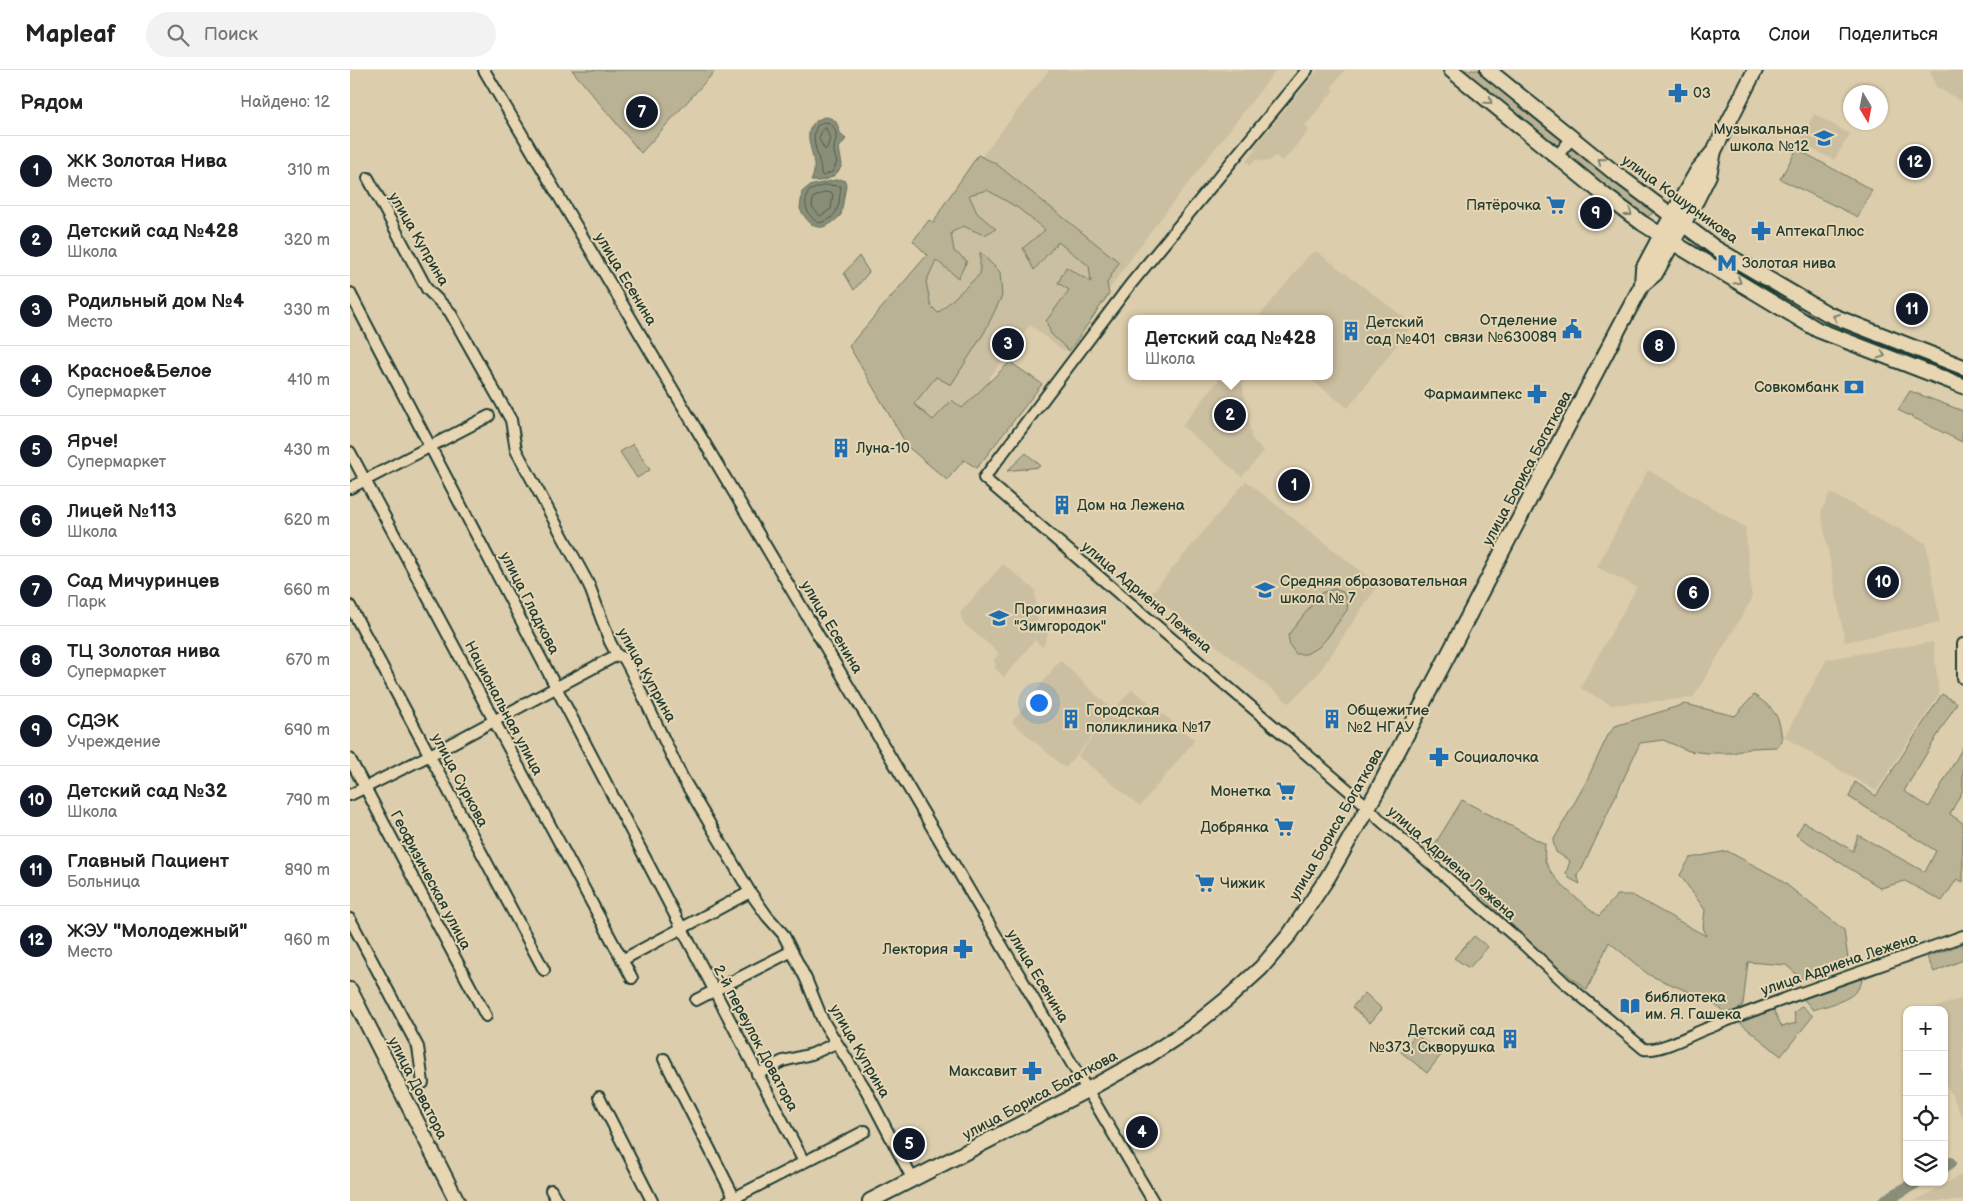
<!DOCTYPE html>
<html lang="ru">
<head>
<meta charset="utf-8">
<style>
  :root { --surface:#fff; --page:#f2f2f2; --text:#222; --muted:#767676; --line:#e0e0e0; --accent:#111827 }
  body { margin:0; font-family:"Balsamiq Sans",sans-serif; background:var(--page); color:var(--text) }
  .controls { position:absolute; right:15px; bottom:15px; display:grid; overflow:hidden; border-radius:10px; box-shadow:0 1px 4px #0004 }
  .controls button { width:45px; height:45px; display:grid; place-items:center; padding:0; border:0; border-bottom:1px solid var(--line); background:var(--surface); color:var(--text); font:25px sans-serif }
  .compass { position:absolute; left:1493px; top:15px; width:45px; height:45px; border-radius:50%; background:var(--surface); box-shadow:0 1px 4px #0004; rotate:170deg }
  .you { position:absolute; left:688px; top:632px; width:18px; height:18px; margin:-12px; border:4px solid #fff; border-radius:50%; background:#1a73e8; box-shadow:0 0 0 8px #1a73e833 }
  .badge { display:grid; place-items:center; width:32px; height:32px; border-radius:50%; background:var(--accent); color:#fff; font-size:16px; font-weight:700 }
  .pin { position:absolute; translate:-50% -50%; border:2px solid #fff; box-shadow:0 1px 5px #0006 }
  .popup { position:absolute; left:778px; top:245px; width:205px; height:65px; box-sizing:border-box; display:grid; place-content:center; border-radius:10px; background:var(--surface); filter:drop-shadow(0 1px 4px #0005); font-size:16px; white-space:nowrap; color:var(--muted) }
  .popup b { font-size:19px; color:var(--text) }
  .popup::after { content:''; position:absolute; left:50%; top:100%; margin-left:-10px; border:10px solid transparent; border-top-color:var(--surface) }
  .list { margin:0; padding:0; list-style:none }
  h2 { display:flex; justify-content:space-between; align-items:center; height:65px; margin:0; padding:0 20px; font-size:21px }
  h2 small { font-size:16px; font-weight:400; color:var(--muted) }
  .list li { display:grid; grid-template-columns:32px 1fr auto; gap:15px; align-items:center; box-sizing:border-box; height:70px; padding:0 20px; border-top:1px solid var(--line) }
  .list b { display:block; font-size:19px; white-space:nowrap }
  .list p { margin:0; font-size:16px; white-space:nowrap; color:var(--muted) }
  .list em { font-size:16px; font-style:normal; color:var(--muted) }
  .icon { flex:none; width:28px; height:28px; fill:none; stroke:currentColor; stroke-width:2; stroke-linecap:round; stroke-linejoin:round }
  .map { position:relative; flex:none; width:1613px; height:1131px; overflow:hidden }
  header { display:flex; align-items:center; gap:30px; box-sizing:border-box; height:70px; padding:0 25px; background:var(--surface); border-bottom:1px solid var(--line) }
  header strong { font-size:24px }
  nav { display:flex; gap:28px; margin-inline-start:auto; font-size:18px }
  .search { width:350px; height:45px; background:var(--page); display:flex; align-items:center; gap:12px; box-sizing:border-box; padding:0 18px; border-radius:28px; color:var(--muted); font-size:19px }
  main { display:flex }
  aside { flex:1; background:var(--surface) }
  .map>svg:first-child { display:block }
  .built { fill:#cbbfa1 }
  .green { fill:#b9b295; stroke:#6c7864 }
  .water { fill:#898e78; stroke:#5f6e5d }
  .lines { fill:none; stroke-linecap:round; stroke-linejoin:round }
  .shore { stroke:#495d4f; stroke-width:1 }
  .river { stroke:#898e78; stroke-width:12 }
  .minor-casing { stroke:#1f3d34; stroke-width:14 }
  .major-casing { stroke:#1f3d34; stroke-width:18 }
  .minor { stroke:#e8d6b3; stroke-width:10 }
  .major { stroke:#e8d6b3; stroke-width:14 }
  .oneway { stroke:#79826d }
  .labels { text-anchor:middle; stroke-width:4; stroke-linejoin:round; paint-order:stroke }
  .poi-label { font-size:15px; fill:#1f3d34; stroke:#e8d6b3; text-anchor:start }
  .street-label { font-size:15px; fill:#1f3d34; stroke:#e8d6b3 }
</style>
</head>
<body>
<header>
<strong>Mapleaf</strong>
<div class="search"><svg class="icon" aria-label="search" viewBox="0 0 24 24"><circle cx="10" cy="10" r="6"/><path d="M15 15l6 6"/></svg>Поиск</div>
<nav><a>Карта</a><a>Слои</a><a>Поделиться</a></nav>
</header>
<main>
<aside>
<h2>Рядом<small>Найдено: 12</small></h2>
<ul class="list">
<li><span class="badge">1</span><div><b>ЖК Золотая Нива</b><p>Место</p></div><em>310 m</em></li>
<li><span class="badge">2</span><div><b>Детский сад №428</b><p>Школа</p></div><em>320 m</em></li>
<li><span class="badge">3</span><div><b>Родильный дом №4</b><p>Место</p></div><em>330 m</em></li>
<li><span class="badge">4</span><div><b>Красное&amp;Белое</b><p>Супермаркет</p></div><em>410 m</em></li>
<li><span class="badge">5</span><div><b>Ярче!</b><p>Супермаркет</p></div><em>430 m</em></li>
<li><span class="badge">6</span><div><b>Лицей №113</b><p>Школа</p></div><em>620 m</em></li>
<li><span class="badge">7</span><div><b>Сад Мичуринцев</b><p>Парк</p></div><em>660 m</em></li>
<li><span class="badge">8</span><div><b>ТЦ Золотая нива</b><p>Супермаркет</p></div><em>670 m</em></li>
<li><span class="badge">9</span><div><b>СДЭК</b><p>Учреждение</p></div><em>690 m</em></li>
<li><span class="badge">10</span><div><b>Детский сад №32</b><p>Школа</p></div><em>790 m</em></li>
<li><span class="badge">11</span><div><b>Главный Пациент</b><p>Больница</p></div><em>890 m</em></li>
<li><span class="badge">12</span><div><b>ЖЭУ &quot;Молодежный&quot;</b><p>Место</p></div><em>960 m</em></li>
</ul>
</aside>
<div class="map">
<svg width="1613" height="1131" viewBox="0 0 1613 1131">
  <rect width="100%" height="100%" fill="#dccdac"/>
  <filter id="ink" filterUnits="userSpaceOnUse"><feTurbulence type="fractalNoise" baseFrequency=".02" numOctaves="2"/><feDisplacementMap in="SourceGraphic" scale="10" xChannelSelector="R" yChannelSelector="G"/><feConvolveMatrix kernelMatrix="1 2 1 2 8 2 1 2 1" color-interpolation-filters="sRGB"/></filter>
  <g filter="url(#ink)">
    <!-- built -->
    <path class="built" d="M699,0h227l-125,161 -87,120 -34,-26 -41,53 26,20 -68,82 -39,-33 -59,-101 78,-91 48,-90z
      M968,0h27l-14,17 3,3 -29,36 4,4 -26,31 -8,-5 -5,5 -15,-1 -4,5 -5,-4 10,-12 -2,-2z
      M1580,0h33v32l-27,-15z
      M1464,44l36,20 -16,26 -35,-18z
      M967,182l96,72 -65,84 -42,-32h23v-57h-72l53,-65z
      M872,306h19l11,63 12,12 -22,26 -60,-51z
      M1298,400l97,57 7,72 -59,99 -81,7 -32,-17 57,-101 -40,-20z
      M896,411l132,104 -60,89 -29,29 -138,-109z
      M1480,423l96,50 14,79 -95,20 -24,-130z
      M653,494l32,26 2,33 12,7 -6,17 -8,-7 -31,37 -9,-9 1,-4 -3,-3 6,-8 -36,-30 -3,-10z
      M1583,572l6,53 -63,96 -92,-54 43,-78z
      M710,590l53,51 19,-22 63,51 -55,66 -62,-50 22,-28 -35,40 -53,-46z
      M1613,928v120l-19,-38v-70h-16z
      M1613,1104v27h-48z"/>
    <!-- green -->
    <path class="green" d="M222,0h144l-75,83z
      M1113,0h17l86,68 -7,9z
      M1223,76l78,61 2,6 -6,4 -5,-3 -76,-59z
      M1447,79l75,41 -14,27 -78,-38z
      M628,85l17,8 124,99 -12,21 2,11 -40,57 -18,-17 -5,-13 23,-31 -11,-7 8,-16 25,15 -2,-16 -31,-24 -24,28 -11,-22 22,-18 -27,-22 -31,-18 -18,5 8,18 19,16 -12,6 -21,-9 -12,7 3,18 13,10 -9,17 -22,-18 -10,22 5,24 7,7 42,-39v-22l20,20 2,24 -18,37 -33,52 -15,-8 -22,27 19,16 19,-20 10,8 48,-46 32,22 -65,84 -13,-8 -17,20 -39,-33 -59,-101 78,-91 -14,-14 16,-21 5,3 7,-14z
      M509,186l10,16 -15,18 -10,-17z
      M1560,321l53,20 -1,31 -64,-32z
      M283,374l17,26 -13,8 -17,-26z
      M676,383l14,12 -1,2 -32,4z
      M984,519l9,3 5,10 -1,8 -20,28 -8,9 -13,7h-10l-6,-8 -2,-11 33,-42z
      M1592,624l15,9 -53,88 25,16 34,-60v43l-13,24 13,9v59l-6,-3 -15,22 -37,-20 -24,7 -85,-53 8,-13 49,29 5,-16 67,37 11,-21 -87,-54 6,-15 21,14z
      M1404,625c21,14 26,21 28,46l-5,6 -25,1 -19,5h-25l-19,-2 -26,-11 -23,3 -58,126 -5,6 3,9 -11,-6 -3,-5 4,-12 -14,-9 -3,-11 32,-57 23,-49 7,-9 70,-22 50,12z
      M1112,730l83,44c0,5 -1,11 0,16 7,21 37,43 54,56l18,-21h15l74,41 -3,-9 2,-17 -25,-35 10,-17 37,-7 51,27 66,52 5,36 -18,3 -29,10 -16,-14 -38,-3 -5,42 -3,6 -14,3 -18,-13 -59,-25 -40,-33 -22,48 -45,-36 -110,-105z
      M1124,866l14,11 -19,21 -15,-10z
      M1613,874v16l-29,12 -7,-15z
      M1513,905c-2,25 -30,28 -50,35l-11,-13z
      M1015,923l17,16 -12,14 -18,-16z
      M1452,936l11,10 -32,40 -42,-34 33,-15 10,20 14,-4 -2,-10z
      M1066,964l25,21 -14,18 -26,-21z"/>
    <!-- water -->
    <path class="water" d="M474,47c19,1 10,14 22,22l-7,9 3,17c-6,13 -17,17 -31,16 13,-24 -20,-51 13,-64z
      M490,109l5,2 1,4 -5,30c-18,18 -29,16 -41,-6l2,-17 7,-6z"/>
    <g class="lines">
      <!-- shore -->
      <path class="shore" d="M474,52l6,1c11,11 4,17 4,27 0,5 2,9 3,13l-5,9 -9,4 -2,-2c0,-18 -12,-31 -4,-48z
        M476,58l4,11 -3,9 -2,2 -6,-11 3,-9z
        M475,115l16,1c-2,18 -2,34 -23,37 -11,-8 -16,-19 -9,-32z
        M476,122l7,2 -2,15 -11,7 -8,-9 1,-9z"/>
      <!-- river -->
      <path class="river" d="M1594,1097l6,-4
        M1534,1131l33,-19"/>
      <defs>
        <path id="minor" d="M134,0l669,1131
          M957,0l-177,215 -146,193 383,328 13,14 140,121 44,41 80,67c16,3 48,-15 64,-21 84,-34 170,-61 255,-92
          M1207,86l15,-18
          M18,108l59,111 23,23 61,108 5,30 73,135 21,57 7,13 7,3 6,11 52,108 68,115 17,24 16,18 23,45 17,42 43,69 47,90
          M0,223l454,869
          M0,382l282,526
          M0,418l139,-72
          M0,536l194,364
          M1613,574v34
          M0,689l136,257
          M0,725l80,-40 187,-100
          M0,849l68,128 5,36
          M272,890l128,-68
          M346,930l96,-49
          M314,989l72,142
          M407,1004l26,-13 29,-7 24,-11
          M249,1027l53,104
          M201,1120l6,11
          M378,1131l137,-70"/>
        <path id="major" d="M1101,0l152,124 39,29 30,19 146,88 145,56
          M1138,0l127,103 100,75 113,66 135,53
          M1292,215l1,-16 18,-34 37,-65 16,-19 41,-81
          M0,920l107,211
          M520,1131l219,-112 59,-33 43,-28 36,-29 34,-31 29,-34 38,-57 48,-84 244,-467 22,-41 13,-11 42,-75 12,-24 5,-24"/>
      </defs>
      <!-- minor casing -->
      <use href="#minor" class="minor-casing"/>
      <!-- major casing -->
      <use href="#major" class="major-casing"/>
      <!-- minor -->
      <use href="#minor" class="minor"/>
      <!-- major -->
      <use href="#major" class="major"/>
    </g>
    <!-- one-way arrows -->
    <defs><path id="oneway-chevron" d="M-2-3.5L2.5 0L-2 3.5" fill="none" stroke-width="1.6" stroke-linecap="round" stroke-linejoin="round" transform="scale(1.25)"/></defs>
    <g class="oneway">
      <use href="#oneway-chevron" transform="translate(1139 31) rotate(39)"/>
      <use href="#oneway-chevron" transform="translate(1251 91) rotate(-140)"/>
      <use href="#oneway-chevron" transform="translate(1279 143) rotate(37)"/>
      <use href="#oneway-chevron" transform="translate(1388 211) rotate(32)"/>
      <use href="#oneway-chevron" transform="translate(1486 247) rotate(-157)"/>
      <use href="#oneway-chevron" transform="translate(1532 285) rotate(21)"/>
    </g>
  </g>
  <!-- icons -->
  <defs>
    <symbol id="pharmacy-bare" viewBox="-9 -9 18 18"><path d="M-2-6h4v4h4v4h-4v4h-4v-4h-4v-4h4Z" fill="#1f6fb2" stroke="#e8d6b3" stroke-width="2.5" paint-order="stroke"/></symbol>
    <symbol id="school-bare" viewBox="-9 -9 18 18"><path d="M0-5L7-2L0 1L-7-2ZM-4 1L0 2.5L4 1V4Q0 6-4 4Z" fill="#1f6fb2" stroke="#e8d6b3" stroke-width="2.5" paint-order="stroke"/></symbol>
    <symbol id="supermarket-bare" viewBox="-9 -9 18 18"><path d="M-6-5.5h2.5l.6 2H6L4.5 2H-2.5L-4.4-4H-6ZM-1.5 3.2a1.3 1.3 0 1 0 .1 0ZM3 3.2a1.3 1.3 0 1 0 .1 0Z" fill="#1f6fb2" stroke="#e8d6b3" stroke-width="2.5" paint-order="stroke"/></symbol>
    <symbol id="metro-bare" viewBox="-9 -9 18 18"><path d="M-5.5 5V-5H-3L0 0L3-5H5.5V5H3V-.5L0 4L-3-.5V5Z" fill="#1f6fb2" stroke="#e8d6b3" stroke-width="2.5" paint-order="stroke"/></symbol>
    <symbol id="civic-bare" viewBox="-9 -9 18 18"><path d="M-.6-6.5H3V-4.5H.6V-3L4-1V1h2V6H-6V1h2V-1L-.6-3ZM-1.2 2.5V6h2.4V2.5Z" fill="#1f6fb2" stroke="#e8d6b3" stroke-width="2.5" paint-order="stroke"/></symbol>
    <symbol id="building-bare" viewBox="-9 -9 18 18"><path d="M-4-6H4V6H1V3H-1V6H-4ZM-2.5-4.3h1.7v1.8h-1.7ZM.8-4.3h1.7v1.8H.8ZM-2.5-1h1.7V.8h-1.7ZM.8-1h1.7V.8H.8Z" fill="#1f6fb2" stroke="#e8d6b3" stroke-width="2.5" paint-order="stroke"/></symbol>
    <symbol id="bank-bare" viewBox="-9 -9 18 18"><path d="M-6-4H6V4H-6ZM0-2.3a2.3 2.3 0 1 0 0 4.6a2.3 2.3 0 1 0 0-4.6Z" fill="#1f6fb2" stroke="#e8d6b3" stroke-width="2.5" paint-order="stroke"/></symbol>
    <symbol id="library-bare" viewBox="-9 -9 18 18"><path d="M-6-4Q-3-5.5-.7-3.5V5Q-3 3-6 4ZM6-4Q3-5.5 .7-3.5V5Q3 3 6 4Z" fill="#1f6fb2" stroke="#e8d6b3" stroke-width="2.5" paint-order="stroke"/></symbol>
  </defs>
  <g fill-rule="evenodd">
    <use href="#pharmacy-bare" x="1314" y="9" width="28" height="28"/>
    <use href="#school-bare" x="1460" y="54" width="28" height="28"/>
    <use href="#supermarket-bare" x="1192" y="121" width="28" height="28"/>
    <use href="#pharmacy-bare" x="1397" y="147" width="28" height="28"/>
    <use href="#metro-bare" x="1363" y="179" width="28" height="28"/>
    <use href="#civic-bare" x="1208" y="245" width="28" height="28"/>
    <use href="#building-bare" x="987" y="247" width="28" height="28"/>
    <use href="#bank-bare" x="1490" y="303" width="28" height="28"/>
    <use href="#pharmacy-bare" x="1173" y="310" width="28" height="28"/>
    <use href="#building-bare" x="477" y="364" width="28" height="28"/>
    <use href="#building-bare" x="698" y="421" width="28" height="28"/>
    <use href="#school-bare" x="901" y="506" width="28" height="28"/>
    <use href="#school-bare" x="635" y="534" width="28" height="28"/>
    <use href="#building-bare" x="707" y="635" width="28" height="28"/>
    <use href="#building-bare" x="968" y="635" width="28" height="28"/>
    <use href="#pharmacy-bare" x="1075" y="673" width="28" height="28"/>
    <use href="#supermarket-bare" x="922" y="707" width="28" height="28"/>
    <use href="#supermarket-bare" x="920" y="743" width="28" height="28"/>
    <use href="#supermarket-bare" x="841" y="799" width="28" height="28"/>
    <use href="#pharmacy-bare" x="599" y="865" width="28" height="28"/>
    <use href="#library-bare" x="1266" y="922" width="28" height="28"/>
    <use href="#building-bare" x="1146" y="955" width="28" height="28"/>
    <use href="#pharmacy-bare" x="668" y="987" width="28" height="28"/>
  </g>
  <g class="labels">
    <!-- poi labels -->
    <g class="poi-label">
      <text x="1343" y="28">03</text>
      <text x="1459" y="64" text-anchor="end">Музыкальная<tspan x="1459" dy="17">школа №12</tspan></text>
      <text x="1191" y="140" text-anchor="end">Пятёрочка</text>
      <text x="1426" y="166">АптекаПлюс</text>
      <text x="1392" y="198">Золотая нива</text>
      <text x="1207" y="255" text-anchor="end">Отделение<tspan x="1207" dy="17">связи №630089</tspan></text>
      <text x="1016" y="257">Детский<tspan x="1016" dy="17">сад №401</tspan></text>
      <text x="1489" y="322" text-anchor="end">Совкомбанк</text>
      <text x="1172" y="329" text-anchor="end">Фармаимпекс</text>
      <text x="506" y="383">Луна-10</text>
      <text x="727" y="440">Дом на Лежена</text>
      <text x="930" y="516">Средняя образовательная<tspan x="930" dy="17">школа № 7</tspan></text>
      <text x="664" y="544">Прогимназия<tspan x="664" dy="17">"Зимгородок"</tspan></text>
      <text x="736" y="645">Городская<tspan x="736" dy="17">поликлиника №17</tspan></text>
      <text x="997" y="645">Общежитие<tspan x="997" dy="17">№2 НГАУ</tspan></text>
      <text x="1104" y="692">Социалочка</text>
      <text x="921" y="726" text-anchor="end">Монетка</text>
      <text x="919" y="762" text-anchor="end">Добрянка</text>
      <text x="870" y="818">Чижик</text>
      <text x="598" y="884" text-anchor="end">Лектория</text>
      <text x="1295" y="932">библиотека<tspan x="1295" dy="17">им. Я. Гашека</tspan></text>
      <text x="1145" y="965" text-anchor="end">Детский сад<tspan x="1145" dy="17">№373, Скворушка</tspan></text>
      <text x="667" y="1006" text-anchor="end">Максавит</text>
    </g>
    <!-- street labels -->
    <g class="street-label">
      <text transform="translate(1330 129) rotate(36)" y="5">улица Кошурникова</text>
      <text transform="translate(69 169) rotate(60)" y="5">улица Куприна</text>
      <text transform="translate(276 209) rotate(59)" y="5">улица Есенина</text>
      <text transform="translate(1177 398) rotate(-62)" y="5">улица Бориса Богаткова</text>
      <text transform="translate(797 527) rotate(40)" y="5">улица Адриена Лежена</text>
      <text transform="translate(180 533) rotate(63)" y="5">улица Гладкова</text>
      <text transform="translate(482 557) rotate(59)" y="5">улица Есенина</text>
      <text transform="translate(297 605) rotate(61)" y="5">улица Куприна</text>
      <text transform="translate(154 638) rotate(62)" y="5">Национальная улица</text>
      <text transform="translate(110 710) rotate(62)" y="5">улица Суркова</text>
      <text transform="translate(986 754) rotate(-60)" y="5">улица Бориса Богаткова</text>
      <text transform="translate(1102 793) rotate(41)" y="5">улица Адриена Лежена</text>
      <text transform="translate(81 810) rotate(62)" y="5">Геофизическая улица</text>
      <text transform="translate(1489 894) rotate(-19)" y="5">улица Адриена Лежена</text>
      <text transform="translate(688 906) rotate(59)" y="5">улица Есенина</text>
      <text transform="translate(406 968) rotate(62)" y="5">2-й переулок Доватора</text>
      <text transform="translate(510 981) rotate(60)" y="5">улица Куприна</text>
      <text transform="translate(68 1018) rotate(63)" y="5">улица Доватора</text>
      <text transform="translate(690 1025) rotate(-28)" y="5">улица Бориса Богаткова</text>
    </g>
  </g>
</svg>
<div class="controls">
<button>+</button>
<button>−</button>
<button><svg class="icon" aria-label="locate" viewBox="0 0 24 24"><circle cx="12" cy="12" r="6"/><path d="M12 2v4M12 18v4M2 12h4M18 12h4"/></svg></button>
<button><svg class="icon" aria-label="layers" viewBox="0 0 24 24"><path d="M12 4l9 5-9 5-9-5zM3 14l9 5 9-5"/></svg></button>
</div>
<svg class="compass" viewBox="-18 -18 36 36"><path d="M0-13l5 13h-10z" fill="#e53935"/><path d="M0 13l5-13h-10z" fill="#767676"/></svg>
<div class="you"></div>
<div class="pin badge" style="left:944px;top:415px">1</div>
<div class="pin badge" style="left:880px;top:345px">2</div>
<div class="popup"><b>Детский сад №428</b>Школа</div>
<div class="pin badge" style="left:658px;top:274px">3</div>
<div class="pin badge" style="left:792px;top:1062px">4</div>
<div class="pin badge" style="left:559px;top:1074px">5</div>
<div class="pin badge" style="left:1343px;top:523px">6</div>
<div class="pin badge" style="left:292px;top:42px">7</div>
<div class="pin badge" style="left:1309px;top:276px">8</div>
<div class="pin badge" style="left:1246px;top:143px">9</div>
<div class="pin badge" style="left:1533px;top:512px">10</div>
<div class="pin badge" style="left:1562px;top:239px">11</div>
<div class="pin badge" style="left:1565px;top:92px">12</div>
</div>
</main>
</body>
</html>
